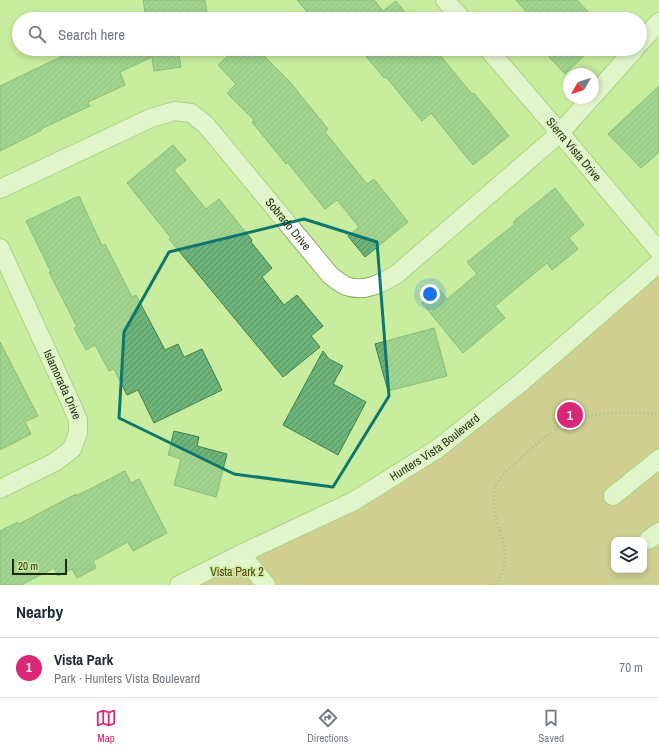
<!DOCTYPE html>
<html lang="en">
<head>
<meta charset="utf-8">
<style>
  :root { --surface:#fff; --page:#f2f2f3; --text:#1f2937; --muted:#747a83; --line:#e0e1e3; --accent:#db2777 }
  body { margin:0; font-family:"Archivo Narrow",sans-serif; background:var(--page); color:var(--text) }
  .controls { position:absolute; right:12px; bottom:12px; display:grid; overflow:hidden; border-radius:8px; box-shadow:0 2px 6px #0003 }
  .controls button { width:36px; height:36px; display:grid; place-items:center; padding:0; border:0; border-bottom:1px solid var(--line); background:var(--surface); color:var(--text); font:20px sans-serif }
  .compass { position:absolute; left:563px; top:68px; width:36px; height:36px; border-radius:50%; background:var(--surface); box-shadow:0 2px 6px #0003; rotate:231deg }
  .scale { position:absolute; left:12px; bottom:10px; width:55px; box-sizing:border-box; padding-left:4px; border:2px solid #1f2c0c; border-top:0; font-size:11px; line-height:14px; white-space:nowrap; color:#1f2c0c; -webkit-text-stroke:3px #c8ed9e; paint-order:stroke }
  .you { position:absolute; left:430px; top:294px; width:14px; height:14px; margin:-10px; border:3px solid #fff; border-radius:50%; background:#1a73e8; box-shadow:0 0 0 6px #1a73e833 }
  .badge { display:grid; place-items:center; width:26px; height:26px; border-radius:50%; background:var(--accent); color:#fff; font-size:13px; font-weight:700 }
  .pin { position:absolute; translate:-50% -50%; border:2px solid #fff; box-shadow:0 1px 4px #0006 }
  .list { margin:0; padding:0; list-style:none }
  h2 { display:flex; justify-content:space-between; align-items:center; height:52px; margin:0; padding:0 16px; font-size:17px }
  h2 small { font-size:13px; font-weight:400; color:var(--muted) }
  .list li { display:grid; grid-template-columns:26px 1fr auto; gap:12px; align-items:center; box-sizing:border-box; height:60px; padding:0 16px; border-top:1px solid var(--line) }
  .list b { display:block; font-size:15px; white-space:nowrap }
  .list p { margin:0; font-size:13px; white-space:nowrap; color:var(--muted) }
  .list em { font-size:13px; font-style:normal; color:var(--muted) }
  .icon { flex:none; width:22px; height:22px; fill:none; stroke:currentColor; stroke-width:2; stroke-linecap:round; stroke-linejoin:round }
  .map { position:relative; flex:none; width:659px; height:585px; overflow:hidden }
  .search { position:absolute; background:var(--surface); box-shadow:0 2px 6px #0003; left:12px; right:12px; top:12px; height:44px; display:flex; align-items:center; gap:10px; box-sizing:border-box; padding:0 14px; border-radius:22px; color:var(--muted); font-size:15px }
  .sheet { height:112px; background:var(--surface) }
  nav { display:flex; justify-content:space-around; align-items:center; box-sizing:border-box; height:56px; border-top:1px solid var(--line); background:var(--surface); font-size:11px; color:var(--muted) }
  nav a { display:grid; justify-items:center; gap:2px }
  nav .on { color:var(--accent) }
  .map>svg:first-child { display:block }
  .park { fill:#d4ac80; fill-rule:evenodd }
  .building { fill:url(#building-hatch); stroke:#3d824c }
  .lines { fill:none; stroke-linecap:round; stroke-linejoin:round }
  .minor-casing { stroke:#8cae62; stroke-width:20 }
  .path { stroke:#769057; stroke-width:2.5; stroke-dasharray:1 3; stroke-linecap:butt }
  .minor { stroke:#fff; stroke-width:18 }
  .marked { fill:none; stroke:#0f766e; stroke-width:3; stroke-linejoin:round }
  .labels { text-anchor:middle; stroke-width:3; stroke-linejoin:round; paint-order:stroke }
  .street-label { font-size:12px; fill:#1f2c0c; stroke:#c8ed9e }
  .park-label { font-size:12px; fill:#5a3a11; stroke:#c8ed9e }
</style>
</head>
<body>
<div class="map">
<svg width="659" height="585" viewBox="0 0 659 585">
  <defs>
    <pattern id="building-hatch" width="6" height="6" patternUnits="userSpaceOnUse"><rect width="6" height="6" fill="#6eb47a"/><path d="M-1 1l2-2M0 6l6-6M5 7l2-2" fill="none" stroke="#5a9362"/></pattern>
  </defs>
  <rect width="100%" height="100%" fill="#c8ed9e"/>
  <!-- park -->
  <path class="park" d="M659,263v322h-480l258,-136zM614,540h30v30h-30z"/>
  <!-- building -->
  <path class="building" d="M143,0h62l3,19h-62z
    M297,0h77l9,11 13,-10 14,18h-97z
    M516,0h61l18,19h-63z
    M77,49h101l3,18 -27,4 -2,-14 -32,15 5,13 -37,17 2,4 -49,23 1,1 -42,21v-65z
    M235,49h22l33,33 38,47 -3,3 42,52 7,-5 34,43 -43,35 -17,-21 11,-9 -22,-27 -12,9 -38,-47 -1,2 -34,-42 2,-2 -27,-27 9,-9 -18,-19z
    M360,49h75l37,45 2,-1 35,43 -36,29 -42,-52 -9,8 -36,-44 -2,1z
    M557,49h34l-26,25 -16,-17z
    M659,86v66l-18,16 -33,-34z
    M173,145l13,15 -12,10 32,39 13,-10 33,41 -1,2 21,26 -10,9 22,28 13,-10 26,31 -12,10 9,11 -37,30 -114,-138 2,-1 -44,-55z
    M555,188l29,37 -15,13 9,11 -26,21 -5,-7 -52,43 10,12 -42,35 -41,-50 17,-14 8,10 30,-25 -10,-12 48,-38 -2,-2z
    M79,196l23,50 3,-2 27,53 4,-2 29,55 13,-6 6,13 18,-8 20,41 -68,33 -16,-33 -11,5 -13,-26 -5,2 -14,-26 -9,5 -12,-22 3,-1 -28,-55h2l-25,-51z
    M434,328l13,48 -59,15 -13,-47z
    M0,342l38,74 -13,6 6,12 -31,16z
    M323,351l6,8 14,7 -10,18 33,18 -28,53 -55,-30z
    M174,431l25,6 -2,9 30,8 -11,43 -42,-12 7,-26 -13,-4z
    M125,471l6,12 8,-4 28,54 -34,18 -5,-9 -35,19 3,7 -19,10 -5,-9 -14,7 -4,-8 -33,17h-21v-54l18,-9 1,2 57,-30v2z"/>
  <g class="lines">
    <defs>
      <g id="minor">
        <path d="M445,0l17,19"/>
        <path d="M640,43l19,-21"/>
        <path id="s1" d="M488,49l72,84 99,118"/>
        <path d="M593,96l42,-47"/>
        <path id="s2" d="M0,189l151,-71 24,-7 16,2 15,12 124,150c5,4 11,9 16,11 18,7 36,-3 51,-12l163,-141 31,-35"/>
        <path id="s3" d="M0,248l70,153 8,19v13l-6,16 -17,13 -55,27"/>
        <path d="M613,496l46,-37"/>
        <path d="M648,540l11,-8"/>
        <path d="M241,554l25,31"/>
        <path id="s4" d="M179,585l62,-31 113,-53 83,-52 86,-68 136,-118"/>
      </g>
    </defs>
    <!-- minor casing -->
    <use href="#minor" class="minor-casing"/>
    <!-- path -->
    <path class="path" d="M496,585c23,-40 -5,-52 -2,-88 0,-3 0,-8 2,-12 4,-9 17,-19 24,-26 12,-11 24,-22 38,-31 30,-17 68,-18 101,-13"/>
    <!-- minor -->
    <use href="#minor" class="minor"/>
  </g>
  <!-- marked area -->
  <path d="M0 0H659V585H0ZM304,219l73,23 12,154 -56,91 -99,-13 -115,-56 5,-86 45,-80z" fill="#c8ed9e" fill-opacity=".55" fill-rule="evenodd"/>
  <path class="marked" d="M304,219l73,23 12,154 -56,91 -99,-13 -115,-56 5,-86 45,-80z"/>
  <g class="labels">
    <!-- street labels -->
    <g class="street-label">
      <text dy="4" stroke="none"><textPath href="#s1" startOffset="132">Sierra Vista Drive</textPath></text>
      <text dy="4" stroke="none"><textPath href="#s2" startOffset="356">Sobrado Drive</textPath></text>
      <text dy="4" stroke="none"><textPath href="#s3" startOffset="150">Islamorada Drive</textPath></text>
      <text dy="4" stroke="none"><textPath href="#s4" startOffset="291">Hunters Vista Boulevard</textPath></text>
    </g>
    <!-- park labels -->
    <g class="park-label">
      <text x="237" y="576">Vista Park 2</text>
    </g>
  </g>
</svg>
<div class="controls">
<button><svg class="icon" aria-label="layers" viewBox="0 0 24 24"><path d="M12 4l9 5-9 5-9-5zM3 14l9 5 9-5"/></svg></button>
</div>
<svg class="compass" viewBox="-18 -18 36 36"><path d="M0-13l5 13h-10z" fill="#e53935"/><path d="M0 13l5-13h-10z" fill="#747a83"/></svg>
<div class="scale">20 m</div>
<div class="you"></div>
<div class="pin badge" style="left:570px;top:415px">1</div>
<div class="search"><svg class="icon" aria-label="search" viewBox="0 0 24 24"><circle cx="10" cy="10" r="6"/><path d="M15 15l6 6"/></svg>Search here</div>
</div>
<section class="sheet">
<h2>Nearby<small></small></h2>
<ul class="list">
<li><span class="badge">1</span><div><b>Vista Park</b><p>Park · Hunters Vista Boulevard</p></div><em>70 m</em></li>
</ul>
</section>
<nav>
<a class="on"><svg class="icon" aria-label="map" viewBox="0 0 24 24"><path d="M3 6l6-2 6 2 6-2v14l-6 2-6-2-6 2zM9 4v14M15 6v14"/></svg>Map</a>
<a><svg class="icon" aria-label="directions" viewBox="0 0 24 24"><path d="M12 3l9 9-9 9-9-9zM9 14v-3h6M13 9l2 2-2 2"/></svg>Directions</a>
<a><svg class="icon" aria-label="saved" viewBox="0 0 24 24"><path d="M7 4h10v16l-5-4-5 4z"/></svg>Saved</a>
</nav>
</body>
</html>
